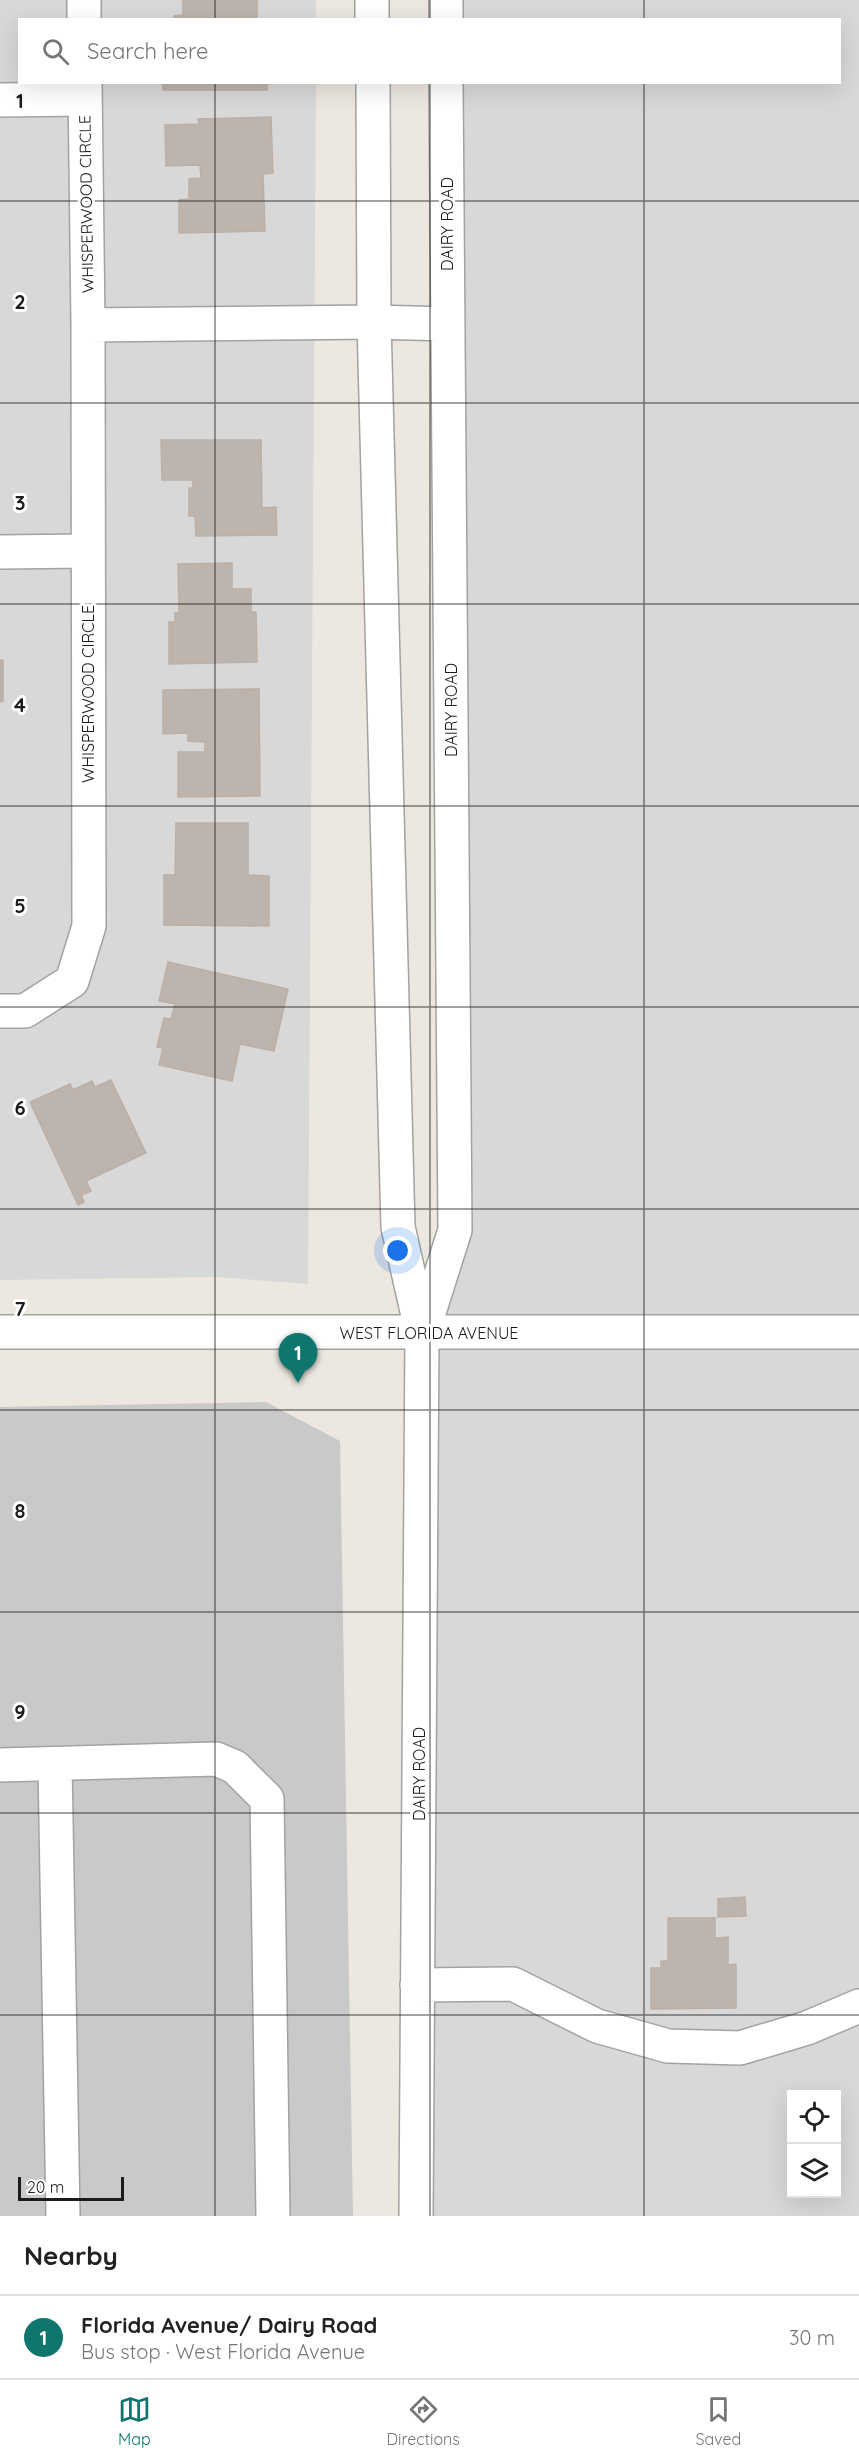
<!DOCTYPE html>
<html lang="en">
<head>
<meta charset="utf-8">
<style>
  :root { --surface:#fff; --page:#f6f6f6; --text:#222; --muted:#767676; --line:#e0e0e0; --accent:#0f766e }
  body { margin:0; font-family:Quicksand,sans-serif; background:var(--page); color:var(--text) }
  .controls { position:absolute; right:18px; bottom:18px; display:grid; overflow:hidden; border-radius:0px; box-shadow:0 6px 24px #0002 }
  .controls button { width:54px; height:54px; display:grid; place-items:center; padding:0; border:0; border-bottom:2px solid var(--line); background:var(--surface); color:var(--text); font:30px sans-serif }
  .scale { position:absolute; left:18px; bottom:15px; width:106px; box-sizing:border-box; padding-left:6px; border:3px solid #1b1b1b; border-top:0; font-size:16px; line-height:21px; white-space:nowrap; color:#1b1b1b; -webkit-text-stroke:4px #fff; paint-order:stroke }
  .you { position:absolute; left:398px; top:1251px; width:21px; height:21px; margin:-15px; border:4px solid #fff; border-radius:50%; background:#1a73e8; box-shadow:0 0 0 9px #1a73e833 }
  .badge { display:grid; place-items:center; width:39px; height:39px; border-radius:50%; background:var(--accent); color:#fff; font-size:20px; font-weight:700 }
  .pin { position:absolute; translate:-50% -50px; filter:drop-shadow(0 2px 3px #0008) }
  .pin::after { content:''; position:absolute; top:32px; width:21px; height:18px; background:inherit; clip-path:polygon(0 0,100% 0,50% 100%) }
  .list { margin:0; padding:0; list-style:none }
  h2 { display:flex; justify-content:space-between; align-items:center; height:78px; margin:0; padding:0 24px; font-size:26px }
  h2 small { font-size:20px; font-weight:400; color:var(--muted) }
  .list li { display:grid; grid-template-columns:39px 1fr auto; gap:18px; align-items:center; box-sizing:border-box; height:84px; padding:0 24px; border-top:2px solid var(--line) }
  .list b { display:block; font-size:22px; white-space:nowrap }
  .list p { margin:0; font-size:20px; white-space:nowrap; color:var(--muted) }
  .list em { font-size:20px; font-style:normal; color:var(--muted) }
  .icon { flex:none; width:33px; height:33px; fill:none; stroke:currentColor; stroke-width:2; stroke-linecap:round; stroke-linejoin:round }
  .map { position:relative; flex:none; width:859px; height:2216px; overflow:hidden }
  .search { position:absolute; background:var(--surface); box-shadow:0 6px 24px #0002; left:18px; right:18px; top:18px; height:66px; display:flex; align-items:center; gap:15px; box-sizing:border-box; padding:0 21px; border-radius:0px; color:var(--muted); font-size:22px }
  .sheet { height:162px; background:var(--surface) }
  nav { display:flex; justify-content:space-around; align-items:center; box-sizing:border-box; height:84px; border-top:2px solid var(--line); background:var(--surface); font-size:16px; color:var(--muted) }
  nav a { display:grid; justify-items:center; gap:3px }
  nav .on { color:var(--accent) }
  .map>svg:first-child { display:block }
  .residential { fill:#d9d8d8; fill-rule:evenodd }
  .religious { fill:#c9c9c9 }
  .building { fill:#bcb4ad; stroke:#bdafa4; stroke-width:1.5 }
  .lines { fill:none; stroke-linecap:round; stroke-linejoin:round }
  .minor-casing { stroke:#a2a2a2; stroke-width:36 }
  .minor { stroke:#fff; stroke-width:33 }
  .grid { fill:none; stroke:#1b1b1b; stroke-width:1.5; stroke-opacity:0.55 }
  .labels { text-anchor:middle; stroke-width:6; stroke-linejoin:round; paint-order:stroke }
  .street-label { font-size:16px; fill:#1b1b1b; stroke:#fff }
  .grid-label { font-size:20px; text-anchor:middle; font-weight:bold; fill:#1b1b1b; stroke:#fff; stroke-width:6; stroke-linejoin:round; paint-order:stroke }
</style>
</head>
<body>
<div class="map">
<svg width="859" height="2216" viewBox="0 0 859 2216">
  <rect width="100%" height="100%" fill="#ece8e0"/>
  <!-- residential -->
  <path class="residential" d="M0,0h316v19l-296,1v62l296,1 -8,1201 -92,-7 -216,3z
    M446,0h413v2216h-443l6,-883 33,-103 -9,-1147 394,-1v-62l-394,-1zM792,2094h44v100h-44z"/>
  <!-- religious -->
  <path class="religious" d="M266,1402l74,39 13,775h-353v-809z"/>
  <!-- building -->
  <path class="building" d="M183,0h74v20h-83v-4l9,-1z
    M163,82h104v8h-104z
    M271,117l2,56 -10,1 2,57 -86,2v-33l10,-1v-20l12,-1 -1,-13 -34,1 -1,-41 34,-1 -1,-5z
    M161,440h100l1,68 14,-1 1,28 -81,1 -1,-20h-6v-28h4v-8h-31z
    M232,563v26h19v23h5l1,50 -88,2v-42h6v-9h4l-1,-49z
    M0,660h3v41l-3,1z
    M259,689l1,107 -82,1v-45h27v-10l-17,-1v-8l-25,1v-44z
    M176,823h72v52l21,1v50l-105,-1v-50h11z
    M168,962l120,27 -14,62 -34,-7 -8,37 -73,-16 4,-17 -6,-1 7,-29 7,1 4,-15 -16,-3z
    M111,1080l35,73 -60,28 5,10 -10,4 3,7 -6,3 -48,-103 40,-18 3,6 19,-9 3,6z
    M745,1897l1,19 -28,1v-18z
    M668,1918h47v20l13,-1v28l8,-1v44l-85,1v-41h10v-7h7z"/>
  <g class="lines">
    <defs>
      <path id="minor" d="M84,0v20
        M372,0v20
        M446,0v20
        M373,82l1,240 24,905 24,106 -6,883
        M0,100l85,-1
        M88,325l286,-3 74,2
        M0,552l87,-1
        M0,1011h25l47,-30 17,-55 -1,-601 -3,-243
        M423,1331l32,-101 -9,-1148
        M0,1332h859
        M55,1764l8,452
        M0,1765l216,-6 19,8 32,32 6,417
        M417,1985l96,-1 84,42 71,20 72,2 67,-20 52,-22"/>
    </defs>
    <!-- minor casing -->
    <use href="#minor" class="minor-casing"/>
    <!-- minor -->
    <use href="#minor" class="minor"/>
  </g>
  <!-- grid -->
  <path class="grid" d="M215,0v20M430,0v20M644,0v20M215,82v2134M430,82v2134M644,82v2134M0,201h859M0,403h859M0,604h859M0,806h859M0,1007h859M0,1209h859M0,1410h859M0,1612h859M0,1813h859M0,2015h859"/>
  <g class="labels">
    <!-- street labels -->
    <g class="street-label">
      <text transform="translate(86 204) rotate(-91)" y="6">WHISPERWOOD CIRCLE</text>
      <text transform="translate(447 224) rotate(-90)" y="6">DAIRY ROAD</text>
      <text transform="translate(88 694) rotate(-90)" y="6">WHISPERWOOD CIRCLE</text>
      <text transform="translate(451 710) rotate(-90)" y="6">DAIRY ROAD</text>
      <text x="429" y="1339">WEST FLORIDA AVENUE</text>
      <text transform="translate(419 1774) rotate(-90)" y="6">DAIRY ROAD</text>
    </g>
  </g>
  <g class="grid-label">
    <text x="20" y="108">1</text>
    <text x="20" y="309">2</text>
    <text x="20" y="510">3</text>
    <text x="20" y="712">4</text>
    <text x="20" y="913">5</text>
    <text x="20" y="1115">6</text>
    <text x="20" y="1316">7</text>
    <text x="20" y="1518">8</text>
    <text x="20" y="1719">9</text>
  </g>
</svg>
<div class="controls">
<button><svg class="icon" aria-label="locate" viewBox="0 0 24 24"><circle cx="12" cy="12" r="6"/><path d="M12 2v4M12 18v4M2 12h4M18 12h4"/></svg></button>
<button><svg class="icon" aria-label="layers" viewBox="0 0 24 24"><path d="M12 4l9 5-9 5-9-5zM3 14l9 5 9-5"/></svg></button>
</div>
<div class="scale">20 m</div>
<div class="you"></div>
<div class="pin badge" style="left:298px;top:1383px">1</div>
<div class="search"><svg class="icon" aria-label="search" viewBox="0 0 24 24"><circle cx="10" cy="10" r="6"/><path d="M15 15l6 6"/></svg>Search here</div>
</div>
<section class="sheet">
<h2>Nearby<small></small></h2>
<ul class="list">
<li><span class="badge">1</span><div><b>Florida Avenue/ Dairy Road</b><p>Bus stop · West Florida Avenue</p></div><em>30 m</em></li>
</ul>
</section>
<nav>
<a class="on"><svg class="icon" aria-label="map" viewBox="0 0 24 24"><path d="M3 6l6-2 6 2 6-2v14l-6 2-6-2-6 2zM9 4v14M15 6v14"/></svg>Map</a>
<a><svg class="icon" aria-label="directions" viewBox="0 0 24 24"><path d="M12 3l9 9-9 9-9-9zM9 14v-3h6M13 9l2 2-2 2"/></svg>Directions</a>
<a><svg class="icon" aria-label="saved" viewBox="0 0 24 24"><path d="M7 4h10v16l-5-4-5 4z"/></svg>Saved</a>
</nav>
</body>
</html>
